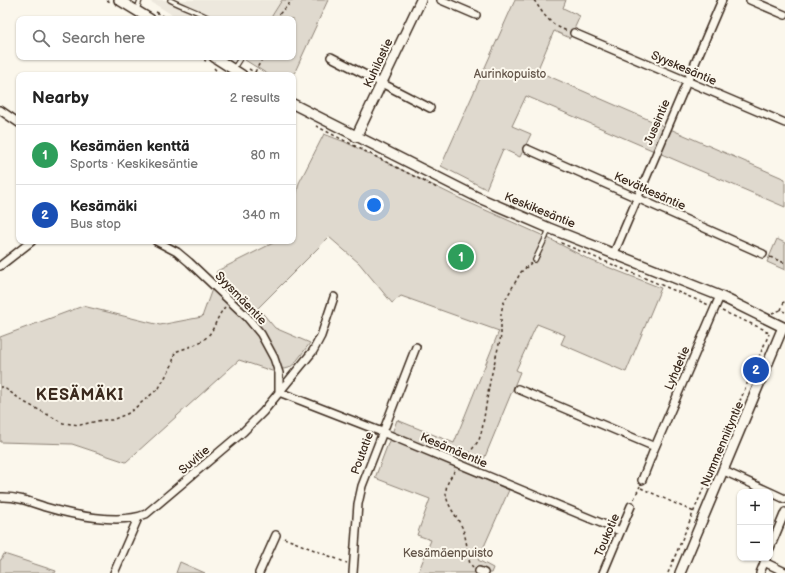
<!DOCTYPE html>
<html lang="en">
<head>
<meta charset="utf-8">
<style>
  :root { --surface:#fff; --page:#f2f2f2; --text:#222; --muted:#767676; --line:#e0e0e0; --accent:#2563eb }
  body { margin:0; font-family:"Balsamiq Sans",sans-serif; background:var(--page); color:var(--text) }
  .controls { position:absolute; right:12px; bottom:12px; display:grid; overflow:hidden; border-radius:8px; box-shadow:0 1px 3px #0004 }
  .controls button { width:36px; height:36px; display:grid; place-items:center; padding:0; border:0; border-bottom:1px solid var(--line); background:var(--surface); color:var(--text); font:20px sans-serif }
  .you { position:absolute; left:374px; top:205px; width:14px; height:14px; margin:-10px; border:3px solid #fff; border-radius:50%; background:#1a73e8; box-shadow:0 0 0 6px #1a73e833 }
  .badge { display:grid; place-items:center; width:26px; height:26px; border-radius:50%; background:var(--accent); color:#fff; font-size:13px; font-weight:700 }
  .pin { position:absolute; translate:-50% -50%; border:2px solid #fff; box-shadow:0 1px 4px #0006 }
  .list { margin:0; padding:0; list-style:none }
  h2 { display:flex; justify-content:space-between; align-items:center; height:52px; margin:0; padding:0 16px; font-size:17px }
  h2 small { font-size:13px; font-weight:400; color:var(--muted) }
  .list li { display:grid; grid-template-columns:26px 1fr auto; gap:12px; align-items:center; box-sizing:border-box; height:60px; padding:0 16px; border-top:1px solid var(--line) }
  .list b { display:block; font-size:15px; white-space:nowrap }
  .list p { margin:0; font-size:13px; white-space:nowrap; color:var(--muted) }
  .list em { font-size:13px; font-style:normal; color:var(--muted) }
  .icon { flex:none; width:22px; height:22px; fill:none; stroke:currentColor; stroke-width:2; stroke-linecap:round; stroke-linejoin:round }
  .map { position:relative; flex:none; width:785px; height:573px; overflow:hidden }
  .search { position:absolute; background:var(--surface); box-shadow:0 1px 3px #0004; left:16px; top:16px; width:280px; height:44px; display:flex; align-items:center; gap:10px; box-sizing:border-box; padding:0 14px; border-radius:8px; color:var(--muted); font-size:15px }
  .panel { position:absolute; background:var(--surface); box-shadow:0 1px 3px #0004; left:16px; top:72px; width:280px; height:172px; border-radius:8px }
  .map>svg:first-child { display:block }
  .built { fill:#ede8dd }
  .green { fill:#dfd9ce; stroke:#8d8276 }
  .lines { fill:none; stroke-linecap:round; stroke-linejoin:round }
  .service-casing { stroke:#3b2a1e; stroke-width:6 }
  .minor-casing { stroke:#3b2a1e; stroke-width:10 }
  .tertiary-casing { stroke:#3b2a1e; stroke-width:12 }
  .path { stroke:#3b2a1e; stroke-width:1.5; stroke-dasharray:3 3; stroke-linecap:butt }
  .service { stroke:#fbf7ec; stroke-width:3.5 }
  .minor { stroke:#fbf7ec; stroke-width:7 }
  .tertiary { stroke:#fbf7ec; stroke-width:9 }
  .labels { text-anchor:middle; stroke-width:4; stroke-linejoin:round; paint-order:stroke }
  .street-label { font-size:12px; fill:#3b2a1e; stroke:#fbf7ec }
  .park-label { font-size:12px; fill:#64564a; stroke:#fbf7ec }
  .district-label { font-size:16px; font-weight:bold; letter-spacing:1px; fill:#3b2a1e; stroke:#fbf7ec }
</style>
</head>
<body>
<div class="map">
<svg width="785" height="573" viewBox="0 0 785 573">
  <rect width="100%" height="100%" fill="#fbf7ec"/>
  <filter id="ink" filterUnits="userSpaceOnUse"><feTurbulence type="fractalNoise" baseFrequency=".025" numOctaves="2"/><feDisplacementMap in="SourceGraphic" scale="8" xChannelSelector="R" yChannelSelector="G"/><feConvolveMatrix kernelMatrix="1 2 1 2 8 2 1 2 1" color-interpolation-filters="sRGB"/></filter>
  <g filter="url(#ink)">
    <!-- built -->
    <path class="built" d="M148,0h134l-12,19h-91z"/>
    <!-- green -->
    <path class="green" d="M282,0h46l-35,76v-1h-24l-24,-15 2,-3h46v-38h-23z
      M515,0h51l-3,8 17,8 -10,22 -16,-7 -17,40 248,108v28l-259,-111 -14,30 19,8 -11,23 -17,-8 -17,40 -45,-23z
      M324,134l21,8 118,58 83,37 44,23 71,28 -35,84 -65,-28 4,-9 -28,-11 -21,46 4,2 -43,104 32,14 -31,70 15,8 -2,5h-73l13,-33 -14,-5 13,-36 -55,-21 22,-58 57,23 45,-112 -98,-35 -9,7 -33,-40 -30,-26 -71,71 17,20 35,15 -15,20 -6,5 -17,3 -33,-11 -113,102 -54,-18 -72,-2v-105l83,-31 77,19 42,-8 10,-28 5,-18 60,-30h16v-31l6,-27z
      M777,239l8,4v27l-18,-8z
      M4,554l52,17 -1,2h-55v-13h1z
      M180,562l25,11h-29z"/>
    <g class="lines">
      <defs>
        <path id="service" d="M170,0c13,7 27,11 41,19
          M137,10l3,-10
          M234,68l7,-11
          M535,260l11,-23 3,-9"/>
        <path id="minor" d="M441,0l35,15
          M750,0l35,15
          M574,33l211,90
          M331,57l99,51
          M0,110l19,13
          M527,149l236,105
          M156,241l21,11 12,10 58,55 14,17 13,24 5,15v18
          M614,253l108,-253
          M0,266l32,-25
          M518,389l137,58
          M279,392l103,40 238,99
          M724,471l46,21
          M642,480l13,-33 65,-151
          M770,492l15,7
          M0,497c16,-1 31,5 45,10 27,8 75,18 101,7l97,-82 20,-20 50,-61 8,-15 13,-39
          M770,548l15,-36
          M764,562l21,10
          M479,571l5,2
          M114,573l24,-55
          M259,573l17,-38
          M353,573l5,-69 4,-18 54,-139
          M603,573l28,-67
          M760,573l6,-15"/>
        <path id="tertiary" d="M119,0l31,19
          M214,57l28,18
          M293,104l184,93 72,31 171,68 65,32
          M356,137l65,-137
          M680,573l103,-246"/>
      </defs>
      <!-- service casing -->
      <use href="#service" class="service-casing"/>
      <!-- minor casing -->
      <use href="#minor" class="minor-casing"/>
      <!-- tertiary casing -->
      <use href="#tertiary" class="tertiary-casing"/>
      <!-- path -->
      <path class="path" d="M107,0l5,3
        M534,0c10,15 15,24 33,31
        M156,12l12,7
        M276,19c4,-8 12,-11 15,-19
        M199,57l7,4
        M214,68l6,7
        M249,69l10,6
        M255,72l8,-15
        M316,126l121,62
        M561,243l148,62
        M770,257l15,6
        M781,310l4,-11
        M722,311l41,18 7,5
        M772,313l9,-3 4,2
        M0,387h3l21,15 30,16 9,5 17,2 22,-5h10l17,-7 30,-25 13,-23 3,-13c13,-5 28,-8 36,-20 5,-8 7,-17 14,-25
        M465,459l14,-19 3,-10 8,-49 11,-45v-22l2,-10 18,-32 10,-9
        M455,471c-19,24 -4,35 7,56 5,12 5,25 8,37l3,3
        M641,488l53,24
        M634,499l6,-13
        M284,538l63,25
        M668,573l79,-189 22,-50"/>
      <!-- service -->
      <use href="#service" class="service"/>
      <!-- minor -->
      <use href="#minor" class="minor"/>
      <!-- tertiary -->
      <use href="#tertiary" class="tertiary"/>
    </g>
  </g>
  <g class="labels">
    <!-- street labels -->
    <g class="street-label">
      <text transform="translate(378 63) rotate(-65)" y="4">Kuhilastie</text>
      <text transform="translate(684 68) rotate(23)" y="4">Syyskesäntie</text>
      <text transform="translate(657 122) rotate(-67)" y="4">Jussintie</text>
      <text transform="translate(650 191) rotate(24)" y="4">Kevätkesäntie</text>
      <text transform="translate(540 210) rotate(22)" y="4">Keskikesäntie</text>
      <text transform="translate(241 298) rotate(46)" y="4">Syysmäentie</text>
      <text transform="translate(677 368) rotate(-67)" y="4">Lyhdetie</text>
      <text transform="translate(722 444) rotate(-67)" y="4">Nummenniityntie</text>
      <text transform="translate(454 450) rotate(23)" y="4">Kesämäentie</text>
      <text transform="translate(362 453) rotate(-70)" y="4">Poutatie</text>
      <text transform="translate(194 460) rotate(-41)" y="4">Suvitie</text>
      <text transform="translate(607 535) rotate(-67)" y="4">Toukotie</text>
    </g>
    <!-- park labels -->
    <g class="park-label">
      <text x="510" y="78">Aurinkopuisto</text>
      <text x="448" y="557">Kesämäenpuisto</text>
    </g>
    <!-- district labels -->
    <g class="district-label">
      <text x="80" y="400">KESÄMÄKI</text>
    </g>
  </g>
</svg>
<div class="controls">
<button>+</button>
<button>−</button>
</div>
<div class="you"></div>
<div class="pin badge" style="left:461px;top:257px;background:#2e9e5b">1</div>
<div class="pin badge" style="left:756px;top:370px;background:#1a4fb4">2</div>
<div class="search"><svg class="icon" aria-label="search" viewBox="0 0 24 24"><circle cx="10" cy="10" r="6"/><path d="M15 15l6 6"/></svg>Search here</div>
<section class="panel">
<h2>Nearby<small>2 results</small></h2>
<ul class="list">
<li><span class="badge" style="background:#2e9e5b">1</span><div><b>Kesämäen kenttä</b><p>Sports · Keskikesäntie</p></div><em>80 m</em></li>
<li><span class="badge" style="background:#1a4fb4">2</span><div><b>Kesämäki</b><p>Bus stop</p></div><em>340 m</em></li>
</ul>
</section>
</div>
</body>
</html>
